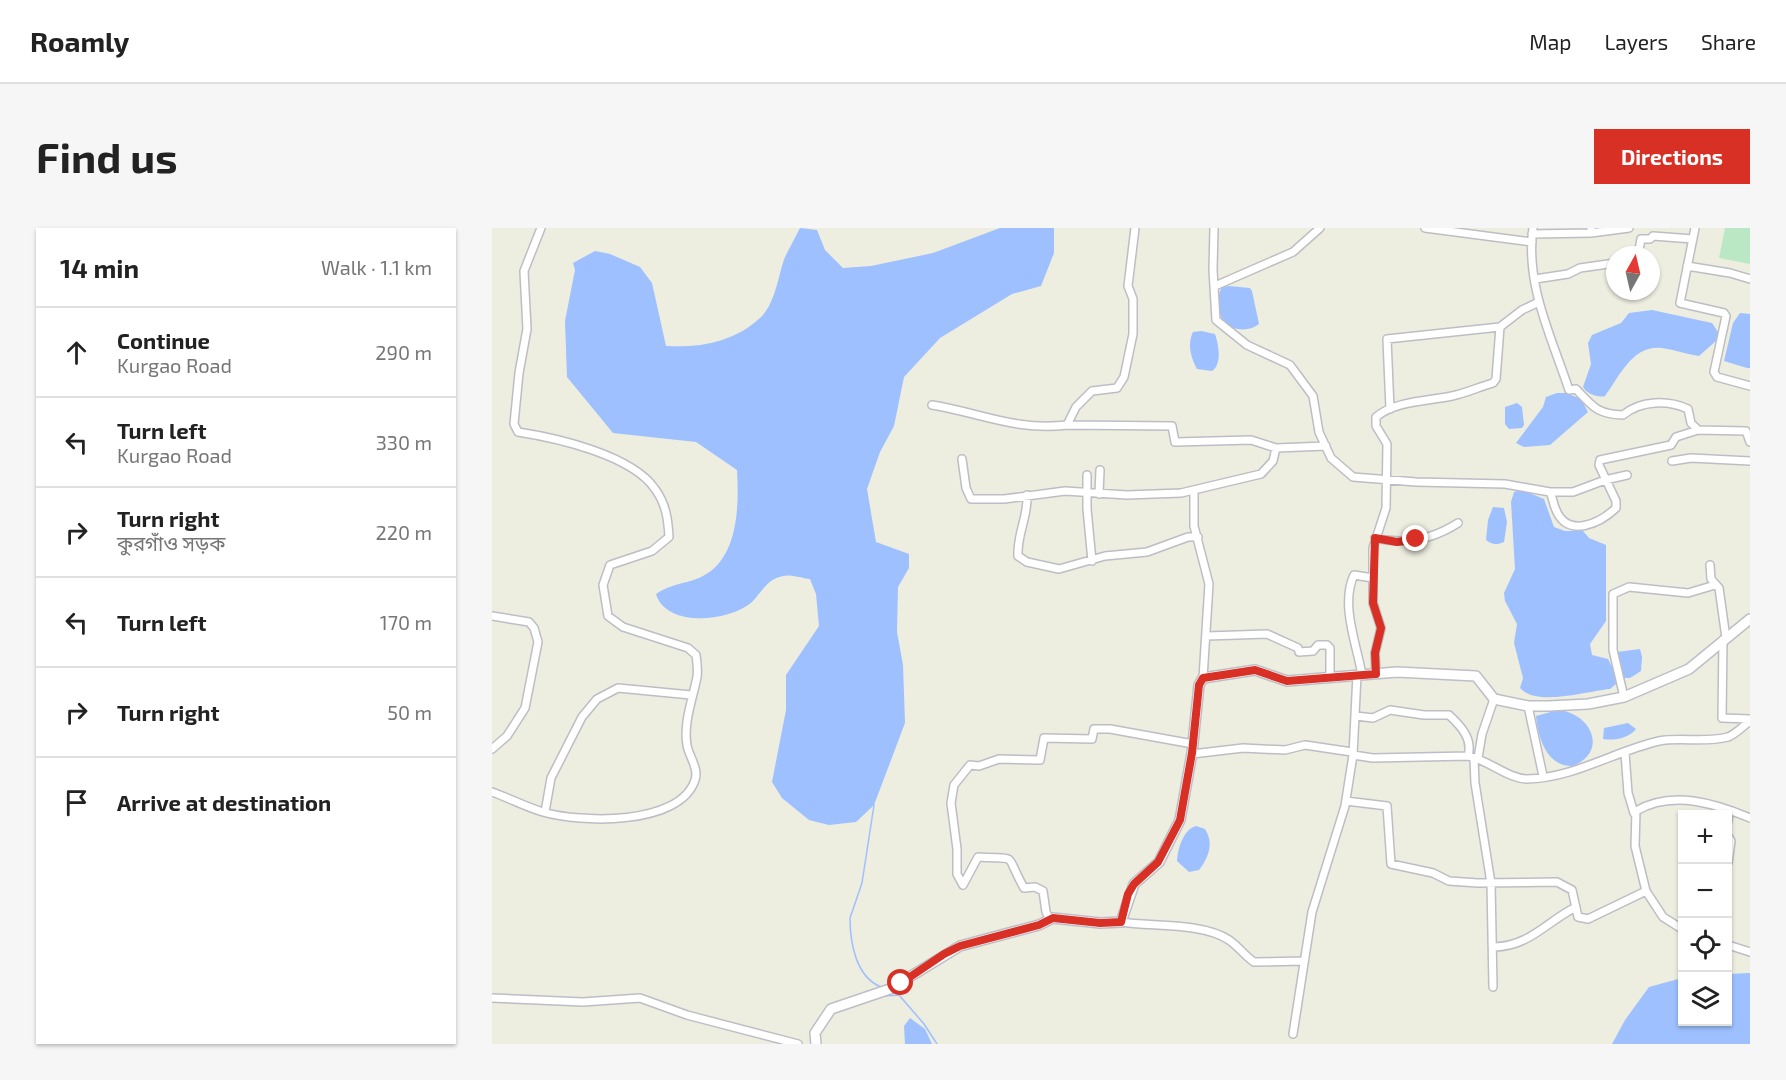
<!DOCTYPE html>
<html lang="en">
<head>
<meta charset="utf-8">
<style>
  :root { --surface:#fff; --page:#f6f6f6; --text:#222; --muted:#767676; --line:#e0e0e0; --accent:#d93025 }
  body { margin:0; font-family:"Exo 2","Noto Sans Bengali",sans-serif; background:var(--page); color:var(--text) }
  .controls { position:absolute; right:18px; bottom:18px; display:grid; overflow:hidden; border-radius:0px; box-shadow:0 2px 4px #0004 }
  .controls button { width:54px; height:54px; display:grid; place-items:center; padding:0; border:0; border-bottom:2px solid var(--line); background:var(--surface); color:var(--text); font:30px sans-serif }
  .compass { position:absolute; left:1114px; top:18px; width:54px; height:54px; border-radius:50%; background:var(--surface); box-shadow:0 2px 4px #0004; rotate:8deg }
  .stop { position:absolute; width:18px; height:18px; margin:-14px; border:4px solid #d93025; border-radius:50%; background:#fff }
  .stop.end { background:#d93025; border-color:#fff; box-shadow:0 2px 6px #0008 }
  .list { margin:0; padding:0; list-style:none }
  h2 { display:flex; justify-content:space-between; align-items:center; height:78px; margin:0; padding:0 24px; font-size:26px }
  h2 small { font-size:20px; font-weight:400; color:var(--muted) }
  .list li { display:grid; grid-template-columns:39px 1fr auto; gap:18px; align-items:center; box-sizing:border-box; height:90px; padding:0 24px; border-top:2px solid var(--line) }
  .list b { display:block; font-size:22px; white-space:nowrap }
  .list p { margin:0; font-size:20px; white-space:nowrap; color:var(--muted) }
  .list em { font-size:20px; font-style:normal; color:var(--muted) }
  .icon { flex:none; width:33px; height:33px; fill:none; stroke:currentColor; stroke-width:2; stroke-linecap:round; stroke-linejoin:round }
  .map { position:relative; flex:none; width:1258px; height:816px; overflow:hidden; border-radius:0px }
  header { display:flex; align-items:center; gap:36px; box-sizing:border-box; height:84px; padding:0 30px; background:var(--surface); border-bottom:2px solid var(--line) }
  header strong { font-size:28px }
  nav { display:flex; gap:33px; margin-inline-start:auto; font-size:21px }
  .intro { display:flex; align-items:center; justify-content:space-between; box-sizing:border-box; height:144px; padding:0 36px }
  h1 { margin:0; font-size:42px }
  .button { padding:15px 27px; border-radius:0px; background:var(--accent); color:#fff; font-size:21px; font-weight:700 }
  main { display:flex; gap:36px; padding:0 36px }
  aside { flex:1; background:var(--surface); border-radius:0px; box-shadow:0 2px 4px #0004 }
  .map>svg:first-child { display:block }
  .green { fill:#bae8c4 }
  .water { fill:#9ec0ff }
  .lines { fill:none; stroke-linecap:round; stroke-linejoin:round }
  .stream { stroke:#9ec0ff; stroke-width:1.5 }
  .street-casing { stroke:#bdbec5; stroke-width:10 }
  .secondary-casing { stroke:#bdbfc7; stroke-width:12 }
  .street { stroke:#fff; stroke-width:7 }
  .secondary { stroke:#fff; stroke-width:9 }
  .route { stroke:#d93025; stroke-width:8 }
</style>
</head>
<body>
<header>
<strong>Roamly</strong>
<nav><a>Map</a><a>Layers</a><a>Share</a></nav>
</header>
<div class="intro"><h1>Find us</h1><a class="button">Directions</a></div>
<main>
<aside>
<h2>14 min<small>Walk · 1.1 km</small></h2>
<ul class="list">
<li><svg class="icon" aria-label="ahead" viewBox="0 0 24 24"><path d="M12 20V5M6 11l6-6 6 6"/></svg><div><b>Continue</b><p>Kurgao Road</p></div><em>290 m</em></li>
<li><svg class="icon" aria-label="left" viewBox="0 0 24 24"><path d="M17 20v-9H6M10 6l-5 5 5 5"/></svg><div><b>Turn left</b><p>Kurgao Road</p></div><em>330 m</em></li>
<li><svg class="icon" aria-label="right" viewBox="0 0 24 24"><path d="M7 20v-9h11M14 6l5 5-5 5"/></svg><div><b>Turn right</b><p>কুরগাঁও সড়ক</p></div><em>220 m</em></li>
<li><svg class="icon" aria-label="left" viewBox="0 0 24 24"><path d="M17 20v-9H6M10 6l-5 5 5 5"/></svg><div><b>Turn left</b></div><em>170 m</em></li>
<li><svg class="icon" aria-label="right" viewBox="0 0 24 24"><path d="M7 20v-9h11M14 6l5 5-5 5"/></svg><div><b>Turn right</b></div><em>50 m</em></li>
<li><svg class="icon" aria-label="arrive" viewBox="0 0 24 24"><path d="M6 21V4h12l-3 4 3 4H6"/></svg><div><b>Arrive at destination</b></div></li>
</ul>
</aside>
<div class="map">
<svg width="1258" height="816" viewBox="0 0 1258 816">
  <rect width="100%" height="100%" fill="#edede0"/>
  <!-- green -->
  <path class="green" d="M1233,0h25v36l-31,-6z"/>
  <!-- water -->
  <path class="water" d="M308,0l17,2 8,20 18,18 28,-2 62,-13 67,-25h54v25l-13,33 -29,8 -72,44 -36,39 -10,49 -14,26 -13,37 9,53 33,12v14l-11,19 -1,45 6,33 2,58 -31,82 -18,17 -27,3 -20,-5 -27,-22 -10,-16 14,-72v-35l33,-49 -3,-32 -6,-15c-8,-1 -20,-5 -27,-3 -16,3 -21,16 -31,26 -23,20 -86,26 -96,-8 14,-10 28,-10 43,-16 40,-17 40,-72 38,-108l-41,-28 -83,-9 -46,-56 -2,-56 10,-51 -2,-7 22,-12 15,3 30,13 12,16 14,63c34,2 69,-4 95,-29 15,-15 17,-42 24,-60 5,-10 10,-19 15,-29z
    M737,58l21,2 2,3 7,33c-10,8 -24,6 -34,1 -7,-13 -10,-25 -3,-38z
    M1160,82l60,13 6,9 -1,8 -18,16c-13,-2 -24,-6 -37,-8 -30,-3 -42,28 -57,48 -7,2 -18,-2 -22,-9l8,-23 -3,-21 4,-8 29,-12 8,-10z
    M1248,85l10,1v54h-3l-23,-7 9,-38z
    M709,103l14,3c4,12 7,30 -3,37l-15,-2c-6,-11 -10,-25 -4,-37z
    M1065,165h9l15,6 7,13 -38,33 -26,2 -8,-4 27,-36 3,-10z
    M1025,175l5,4 2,18 -2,3 -13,1 -4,-5v-17z
    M1030,262l22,9 10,28 11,4h18l6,7 17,7v76l-16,23 2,11 16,4 8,16v9l-6,5c-23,2 -73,18 -90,-1l3,-10 -9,-35 3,-19 -12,-23 -1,-8 11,-24 -4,-67 3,-10z
    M1001,279l11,1 3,14 -3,20c-7,3 -12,3 -18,-2l2,-20z
    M1148,421l2,8 -1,14 -11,7h-8l-5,-26z
    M1066,482c33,3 51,41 15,56 -26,1 -35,-28 -37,-50z
    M1136,495l8,6c-7,9 -22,12 -33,10l1,-11z
    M704,598l9,3c9,14 4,28 -6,41l-10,2 -12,-11c1,-13 6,-31 19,-35z
    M1258,745v71h-138l13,-24 24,-33 33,-9v44h46v-48z
    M418,790l15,11 7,15h-27l-1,-18z"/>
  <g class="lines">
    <!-- stream -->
    <path class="stream" d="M382,577l-12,78 -12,35c0,25 6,59 31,69
      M392,768l15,-1 25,29 13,20"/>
    <defs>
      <path id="street" d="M722,0l-1,42 3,50 31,25 43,20 23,31 6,36 12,26 22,19 63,5 89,2 45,8c3,6 3,12 6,18 12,29 44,13 60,-2v-7l-17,-36 1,-5 71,-15 5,-8 22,-7
        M933,0l107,14
        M1041,0c-8,57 19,110 36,162l7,-1c17,18 21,25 47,26 18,-15 45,-15 65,-6l3,14 7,7 48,1 4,11
        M1203,0l-15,75 44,10 2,3 -12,56 3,5 33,9
        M1099,5l38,-5
        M1040,6l59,-1v-5
        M1146,27l3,-16h9l3,-3 40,3
        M1195,38l43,7 20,6
        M1043,51l33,-5 12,-6 35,-5
        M723,58l78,-34 27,-24
        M440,177c49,8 84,26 135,20l9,-18 16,-16 25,-3 7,-11 9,-43v-35l-5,-13 7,-58
        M898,181l-3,-70 113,-12
        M575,197l105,1 3,16 76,-2 25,8
        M470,231l4,29 5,11h33l61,-8 62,4 54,-2 80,-19 12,-13 3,-13 50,-2
        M1180,233l19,-3 59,3
        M595,247v34l5,52
        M702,263v35l15,58 -6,94
        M1058,264h23l32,-12 22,-5
        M607,266l1,-24
        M535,267c1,24 -10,37 -9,61l9,6 32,7 46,-13 42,-4 41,-15h10
        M883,310c29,7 58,1 83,-15
        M1218,337l1,14 8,9 7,50
        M0,388l37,6 5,6 4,14 -13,66 -18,28 -15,13
        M715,408l60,-2 31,14 1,4 14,-1 5,-6h9l3,3v30
        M1231,412l-1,78 28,1
        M884,446l-1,-21 6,-25 -8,-25v-55l13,-40 1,-64 -11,-18v-9c19,-16 52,-16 76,-21 14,-3 27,-9 41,-13l3,-4 4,-52 22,-17 17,-8
        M865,447l-4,80 20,3 95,-2c20,4 41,23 59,23 47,-1 88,-28 132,-38 21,-4 46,2 69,-4 8,-3 15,-11 22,-16
        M870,447c-5,-30 -22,-70 -8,-100l19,3
        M1132,469l-11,-47v-56l16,-7 59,6 27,-8
        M1036,478l15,70
        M864,488l17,2 17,-8 34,5h25c12,11 24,24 19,41
        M1133,525l3,40 6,20
        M700,526l51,-6 42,2 20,-5 47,7 1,3 -8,51 -33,106 -19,122
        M982,530l1,25 16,100 2,104
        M986,530l4,-24 12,-35
        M0,564c17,6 34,15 51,20 37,11 137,14 152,-32 4,-12 -6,-23 -8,-35 -4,-22 6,-47 10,-68 1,-7 0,-15 -1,-22l-8,-7 -65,-21 -15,-11 -5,-31 7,-20 42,-14 17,-14c-1,-18 -3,-33 -14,-48 -23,-34 -98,-51 -137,-57l-4,-8 5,-51 8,-44 -3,-58 17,-43
        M854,573l41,5 4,58 42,9 16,8 29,2 79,-1 15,8 6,27 10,2 58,-28 -11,-45 1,-35c36,-21 78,-8 114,7
        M53,584l6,-34 31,-61 15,-18 21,-11 73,7
        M1236,593l1,-10
        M1236,608l3,5 -3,22
        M1154,663l17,26 19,12
        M558,692l-4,-8 -3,-21 -8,-4 -11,1c-21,-37 -3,-28 -46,-31l-15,28 -6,-11v-25l-6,-46 3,-18 16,-20 9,1 20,-7 41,1 4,-22 48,1 2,-10h16l83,15
        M629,694c30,5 81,0 108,18 9,6 16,16 25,22l50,-1
        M1236,717l22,7
        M1002,719c36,-1 52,-25 82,-40
        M0,770l91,4 57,-4 47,17 111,29"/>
      <path id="secondary" d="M324,816l-1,-11 16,-24 59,-20 70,-43 79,-21 14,-7 47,5 21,-1 13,-38 25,-22 21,-42 12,-67 7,-68 4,-7 52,-8 32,11 110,-9 79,4 18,23 34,7h21l39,-2 36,-7 65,-28 61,-50"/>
    </defs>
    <!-- street casing -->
    <use href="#street" class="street-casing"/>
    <!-- secondary casing -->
    <use href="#secondary" class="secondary-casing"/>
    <!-- street -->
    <use href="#street" class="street"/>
    <!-- secondary -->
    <use href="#secondary" class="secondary"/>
  </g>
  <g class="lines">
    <!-- route -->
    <path class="route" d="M409,755l43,-29 16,-8 79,-21 14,-7 47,5 21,-1 7,-28 6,-10 24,-22 22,-42 12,-67 7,-68 4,-7 52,-8 32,11 89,-7 -1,-21 6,-25 -8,-25 2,-65 22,4 19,-3"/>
  </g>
</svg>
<div class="controls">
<button>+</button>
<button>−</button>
<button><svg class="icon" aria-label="locate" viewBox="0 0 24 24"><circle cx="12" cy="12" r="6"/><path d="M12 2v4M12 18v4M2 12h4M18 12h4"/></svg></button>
<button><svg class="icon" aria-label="layers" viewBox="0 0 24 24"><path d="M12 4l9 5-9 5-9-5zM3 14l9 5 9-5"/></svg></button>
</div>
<svg class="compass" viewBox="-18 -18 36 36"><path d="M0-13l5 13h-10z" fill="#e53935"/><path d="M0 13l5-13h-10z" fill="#767676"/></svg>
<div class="stop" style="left:409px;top:755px"></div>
<div class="stop end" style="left:924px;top:311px"></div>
</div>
</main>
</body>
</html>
